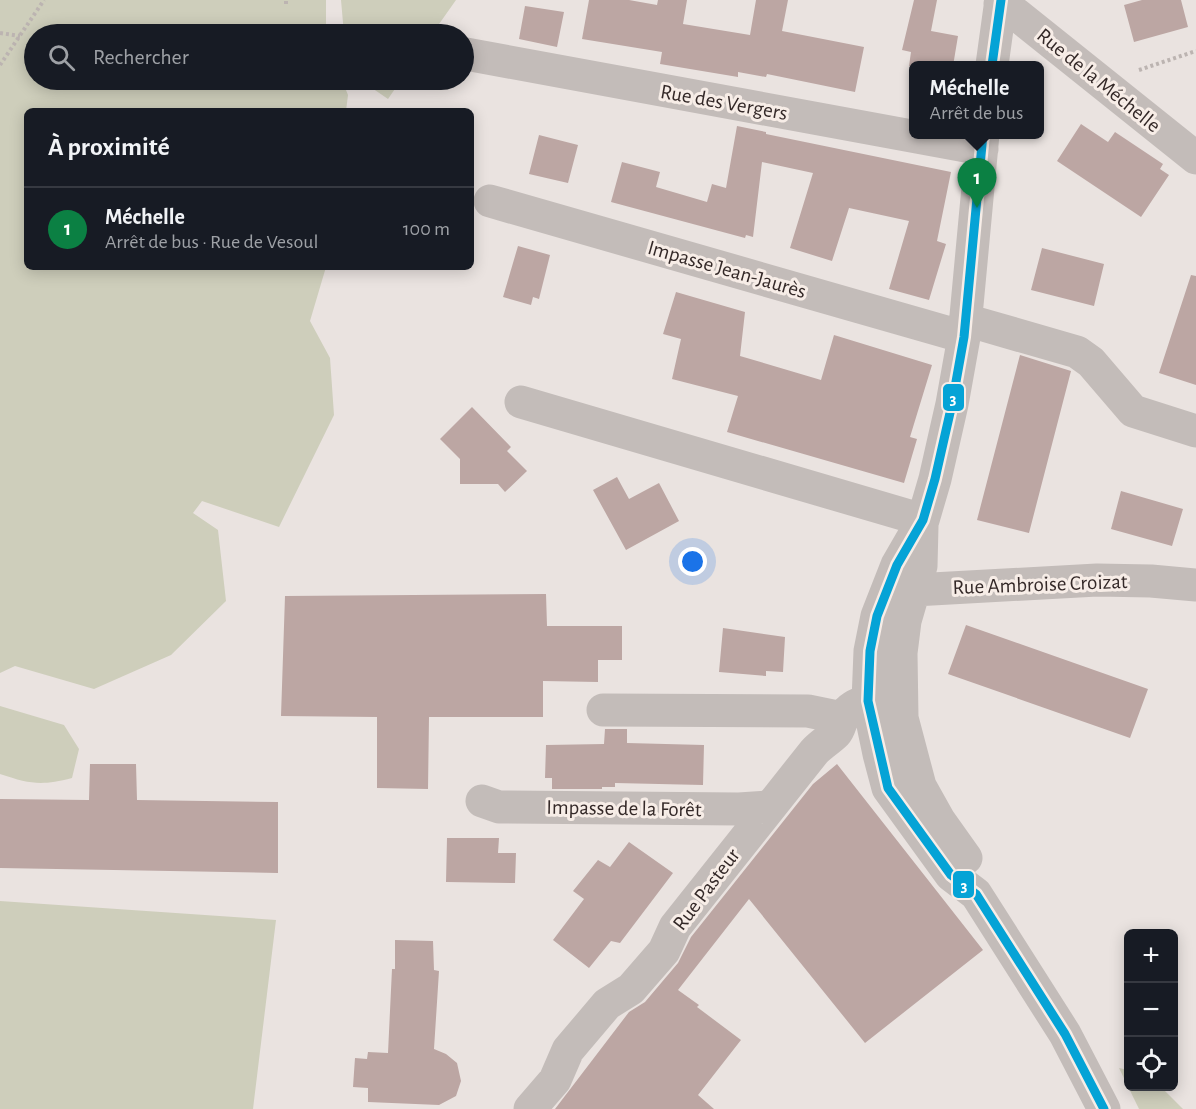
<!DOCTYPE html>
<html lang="fr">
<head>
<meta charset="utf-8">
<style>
  :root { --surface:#171b24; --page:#20242c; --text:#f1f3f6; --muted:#9ea1a6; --line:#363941; --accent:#0b8043 }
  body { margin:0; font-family:"Alegreya Sans",sans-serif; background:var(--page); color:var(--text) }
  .controls { position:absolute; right:18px; bottom:18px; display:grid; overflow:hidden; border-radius:9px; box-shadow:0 3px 15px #0003 }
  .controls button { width:54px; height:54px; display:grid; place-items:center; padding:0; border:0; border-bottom:2px solid var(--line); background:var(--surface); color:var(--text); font:30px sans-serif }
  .you { position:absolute; left:693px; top:562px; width:21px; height:21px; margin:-15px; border:4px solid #fff; border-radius:50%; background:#1a73e8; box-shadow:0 0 0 9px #1a73e833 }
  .badge { display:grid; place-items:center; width:39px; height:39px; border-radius:50%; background:var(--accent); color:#fff; font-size:20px; font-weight:700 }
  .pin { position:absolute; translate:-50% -50px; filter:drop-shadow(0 2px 3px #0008) }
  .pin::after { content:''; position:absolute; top:32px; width:21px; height:18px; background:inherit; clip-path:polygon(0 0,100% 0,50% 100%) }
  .popup { position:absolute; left:909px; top:61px; width:135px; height:78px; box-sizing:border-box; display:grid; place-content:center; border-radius:9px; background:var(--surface); filter:drop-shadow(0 2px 4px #0005); font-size:20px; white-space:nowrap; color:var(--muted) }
  .popup b { font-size:22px; color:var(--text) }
  .popup::after { content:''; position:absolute; left:50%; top:100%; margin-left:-12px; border:12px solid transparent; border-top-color:var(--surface) }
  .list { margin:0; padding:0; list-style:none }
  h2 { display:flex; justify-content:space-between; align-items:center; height:78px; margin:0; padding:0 24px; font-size:26px }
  h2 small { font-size:20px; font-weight:400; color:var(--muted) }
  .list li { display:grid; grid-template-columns:39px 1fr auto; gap:18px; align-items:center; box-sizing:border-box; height:84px; padding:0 24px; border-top:2px solid var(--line) }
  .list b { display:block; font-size:22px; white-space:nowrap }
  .list p { margin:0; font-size:20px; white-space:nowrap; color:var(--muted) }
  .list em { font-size:20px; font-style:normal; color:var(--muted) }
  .icon { flex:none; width:33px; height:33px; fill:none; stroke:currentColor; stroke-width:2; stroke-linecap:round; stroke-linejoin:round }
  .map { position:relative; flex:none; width:1196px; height:1109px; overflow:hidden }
  .search { position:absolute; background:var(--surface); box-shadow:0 3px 15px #0003; left:24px; top:24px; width:450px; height:66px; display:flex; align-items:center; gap:15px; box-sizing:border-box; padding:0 21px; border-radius:33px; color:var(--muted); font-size:22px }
  .panel { position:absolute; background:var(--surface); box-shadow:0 3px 15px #0003; left:24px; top:108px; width:450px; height:162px; border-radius:9px }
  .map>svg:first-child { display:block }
  .green { fill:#cecebb }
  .building { fill:#bca6a3 }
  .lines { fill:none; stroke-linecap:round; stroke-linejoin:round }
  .path { stroke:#bcb4b1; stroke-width:4; stroke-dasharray:3 3; stroke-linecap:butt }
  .minor { stroke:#c3bcb9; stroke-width:33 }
  .bus-1-casing { stroke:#f7ede7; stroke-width:14 }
  .bus-1 { stroke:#05a3d6; stroke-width:9 }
  .labels { text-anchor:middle; stroke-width:6; stroke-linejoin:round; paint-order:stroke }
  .street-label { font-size:21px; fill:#342928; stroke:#f7ede7 }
  .line-badge { stroke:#f7ede7; stroke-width:2 }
  .badge-label { font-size:16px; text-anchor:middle; font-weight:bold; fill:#fff }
</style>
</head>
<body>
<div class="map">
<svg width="1196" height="1109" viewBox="0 0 1196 1109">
  <rect width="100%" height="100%" fill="#eae3e0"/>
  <!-- green -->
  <path class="green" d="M0,0h326v34h-292v46h308l6,15 -2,16h-319v156h299l-16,54 20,37 4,57 -55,112 -77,-26 -9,12 25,17 8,71 -55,54 -77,34 -79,-23 -15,7z
    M341,0h115l-24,34h-88z
    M366,80h35l-13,19 -19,-13z
    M0,706l64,19 15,24 -7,29c-31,8 -42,6 -72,-4z
    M0,901l276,19 -23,189h-253z
    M1119,1068l9,2v16l33,1 22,22h-44z"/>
  <!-- building -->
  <path class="building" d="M589,0h40l28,5 1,-5h29l-4,24 67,11 6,-35h32l-6,31 82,16 -9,45 -88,-18 -1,3 -28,-5v5l-78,-13 2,-12 -80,-13z
    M914,0h23l-6,31 27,5 -5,30h-44l2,-14 -9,-2z
    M1142,0h39l7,27 -54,15 -10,-37z
    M525,6l39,6 -7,35 -38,-8z
    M1081,124l27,18 7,-10 48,32 -3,5 9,6 -28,42 -84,-56z
    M737,126l29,6v2l185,38 -14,69 9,3 -17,56 -40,-11 20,-68 -60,-13 -17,53 -42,-13 23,-75 -51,-11 -9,75 -7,-2 -1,3 -134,-36 11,-40 38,10 -4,15 51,15 5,-18 14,4z
    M539,135l39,10 -10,38 -39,-9z
    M518,246l32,9 -11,44 -6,-2 -2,8 -28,-8z
    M1042,248l62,16 -10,42 -63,-16z
    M1191,275l5,1v109l-37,-12z
    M676,292l69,20 -5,44 81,24 13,-45 98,30 -22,72 7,2 -13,44 -177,-51 11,-36 -66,-17 9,-40 -18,-5z
    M1020,355l51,16 -42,162 -52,-13z
    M472,407l39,40 -4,4 20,20 -22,21 -7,-8h-38v-25l-20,-20z
    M617,477l12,22 30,-16 20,38 -53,29 -33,-60z
    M1121,491l62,18 -11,37 -61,-17z
    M546,594l1,32h75v34h-24v22l-55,-1v36h-114l-1,72 -51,-1v-71l-96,-1 4,-120z
    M966,625l182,64 -18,49 -182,-64z
    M723,628l62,9 -2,35 -17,-1v5l-47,-4z
    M605,729h22v14l77,2 -1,40 -88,-2v4h-13v2h-50v-11h-7l1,-33 58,-1z
    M90,764h46l1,36 141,2v71l-278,-5v-69l89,1z
    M837,764l146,186 -118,93 -116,-144 -71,91 21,15 -2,2 44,33 -43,55 16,14h-159l74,-97 16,-10 33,-39 13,-26 122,-153z
    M447,838h52l-1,15h18l-1,30 -69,-1z
    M629,842l44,31 -53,70 -9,-2 -22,27 -36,-28 31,-41 -11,-8 25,-31 12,7z
    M395,940l38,1 1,29 5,1 -5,78 12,5 11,9 4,18 -5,15 -17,9 -71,-3v-14l-15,-1 2,-29 12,1 1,-7 20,1 4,-84h3z"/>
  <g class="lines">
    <!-- path -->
    <path class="path" d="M286,4v-4
      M0,33l20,3
      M0,65l44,-65
      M1139,70l57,-19"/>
    <!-- minor -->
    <path class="minor" d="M1000,4l16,10 180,144
      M466,54l516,95
      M992,65l9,-65
      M983,134l-19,203 -12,67 -17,75 -12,41 -26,45 -20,51 -7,35 -2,50 11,53 9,34 63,87 25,19 89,140 39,75
      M490,201l474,136
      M966,320l111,32 14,10 42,49 63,20
      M521,402l402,118
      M922,526l-1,40 -16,55 -4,32 1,65 18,68 19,34 27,38
      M903,574l11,16 183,-10 54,1 45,4
      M603,710l205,1 34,7
      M482,801l17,6 240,2 29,-2
      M530,1109l25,-29 13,-30 39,-46 24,-15 33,-38 11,-24 139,-175c6,-7 15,-12 22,-19 4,-4 4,-11 8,-17 11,-18 38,-17 57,-17"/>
    <defs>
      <path id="bus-1" d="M992,65l9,-65
        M983,134l-19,203 -12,67 -17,75 -12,41 -26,45 -20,51 -7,35 -2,50 20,87 63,87 25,19 89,140 39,75"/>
    </defs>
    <!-- bus-1 casing -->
    <use href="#bus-1" class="bus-1-casing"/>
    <!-- bus-1 -->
    <use href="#bus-1" class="bus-1"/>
  </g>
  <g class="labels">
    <!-- street labels -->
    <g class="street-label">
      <text transform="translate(1099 80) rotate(39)" y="7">Rue de la Méchelle</text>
      <text transform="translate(724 102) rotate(10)" y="7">Rue des Vergers</text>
      <text transform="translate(727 269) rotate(16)" y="7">Impasse Jean-Jaurès</text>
      <text transform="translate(1040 584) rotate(-2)" y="7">Rue Ambroise Croizat</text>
      <text transform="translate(624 808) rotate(1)" y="7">Impasse de la Forêt</text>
      <text transform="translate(706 889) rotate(-53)" y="7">Rue Pasteur</text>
    </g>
  </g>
  <g class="line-badge">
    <rect x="942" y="383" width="23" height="29" rx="6" fill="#05a3d6"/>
    <rect x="952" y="870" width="23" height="29" rx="6" fill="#05a3d6"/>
  </g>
  <g class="badge-label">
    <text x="953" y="404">3</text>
    <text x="964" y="891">3</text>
  </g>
</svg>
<div class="controls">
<button>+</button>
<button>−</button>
<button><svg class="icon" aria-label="locate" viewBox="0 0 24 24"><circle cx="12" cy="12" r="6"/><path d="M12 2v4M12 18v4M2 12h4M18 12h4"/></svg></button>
</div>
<div class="you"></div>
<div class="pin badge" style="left:977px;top:208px">1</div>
<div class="popup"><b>Méchelle</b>Arrêt de bus</div>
<div class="search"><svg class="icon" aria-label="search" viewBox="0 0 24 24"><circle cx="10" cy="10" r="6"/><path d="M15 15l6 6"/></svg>Rechercher</div>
<section class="panel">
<h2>À proximité<small></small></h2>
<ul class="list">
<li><span class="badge">1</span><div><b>Méchelle</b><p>Arrêt de bus · Rue de Vesoul</p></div><em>100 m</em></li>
</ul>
</section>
</div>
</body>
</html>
